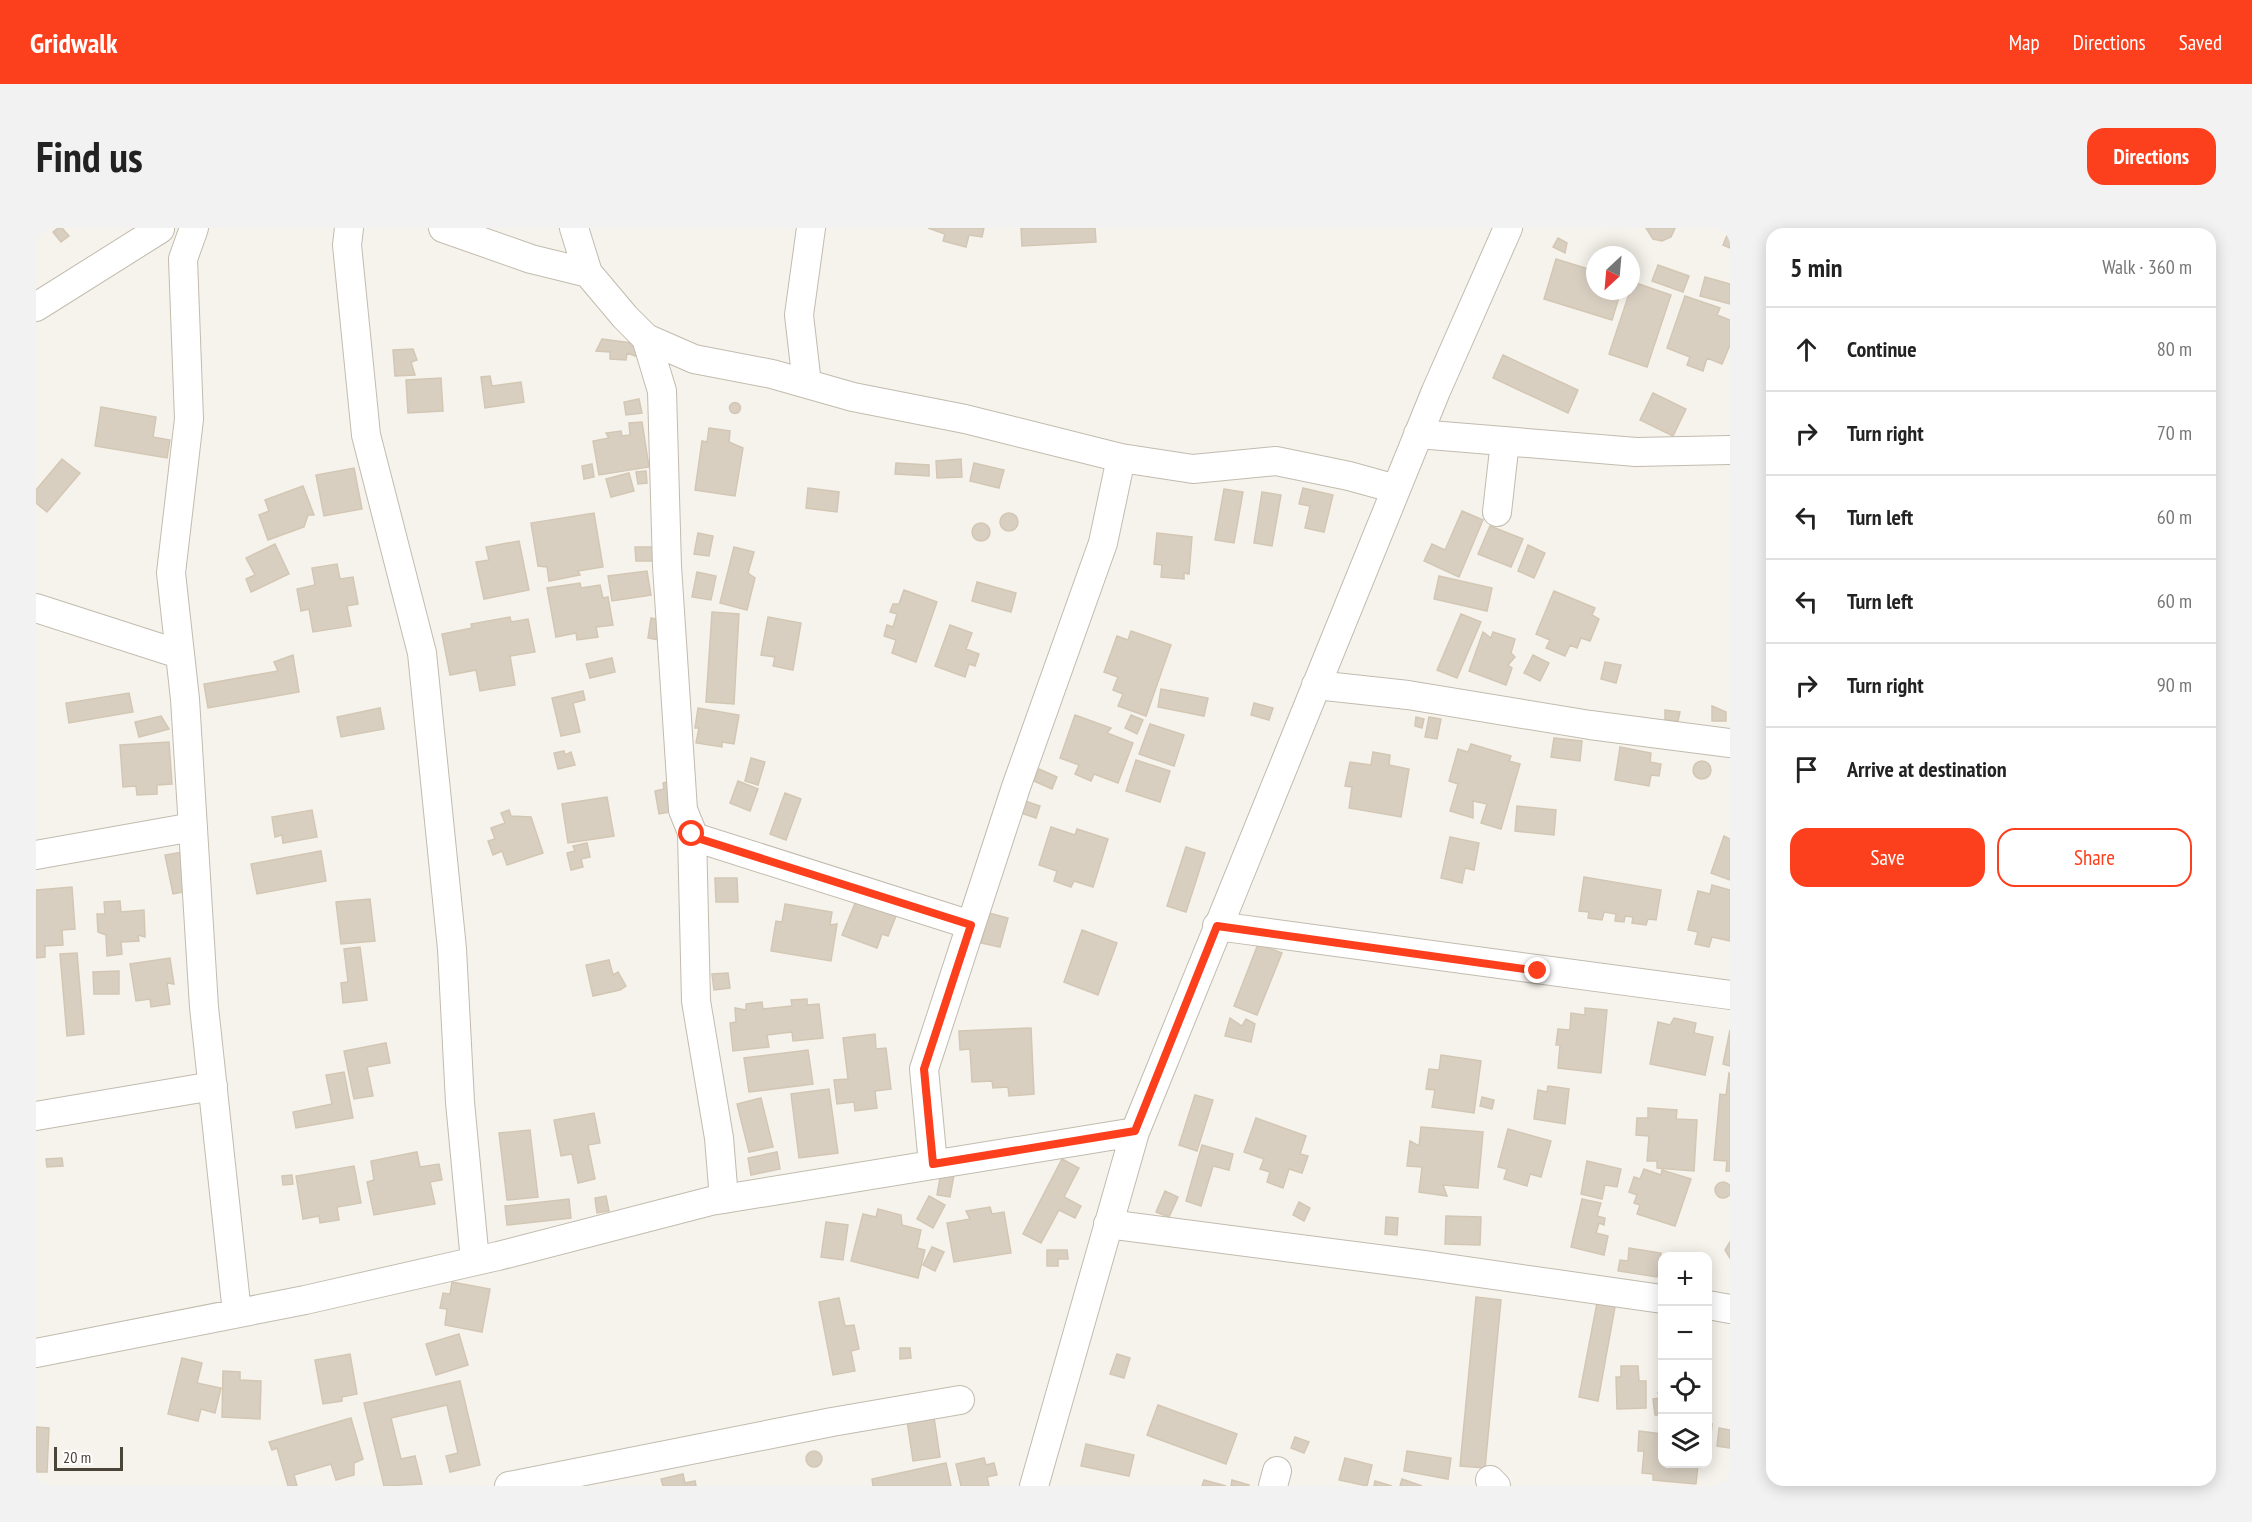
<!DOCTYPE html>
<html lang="en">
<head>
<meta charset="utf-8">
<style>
  :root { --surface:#fff; --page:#f2f2f2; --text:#222; --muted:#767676; --line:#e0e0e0; --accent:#fc3f1d }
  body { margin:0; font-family:"PT Sans Narrow",sans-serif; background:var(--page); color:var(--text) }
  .controls { position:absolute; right:18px; bottom:18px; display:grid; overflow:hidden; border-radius:12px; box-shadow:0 3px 15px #0003 }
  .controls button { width:54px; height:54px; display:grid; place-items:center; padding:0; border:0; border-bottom:2px solid var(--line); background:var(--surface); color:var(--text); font:30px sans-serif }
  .compass { position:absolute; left:1550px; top:18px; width:54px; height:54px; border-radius:50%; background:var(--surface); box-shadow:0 3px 15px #0003; rotate:206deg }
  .scale { position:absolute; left:18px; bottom:15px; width:69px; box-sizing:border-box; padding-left:6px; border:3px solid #4b4439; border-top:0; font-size:16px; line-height:21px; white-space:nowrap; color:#4b4439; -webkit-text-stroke:4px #fff; paint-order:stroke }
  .stop { position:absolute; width:18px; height:18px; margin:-14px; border:4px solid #fc3f1d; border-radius:50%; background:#fff }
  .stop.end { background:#fc3f1d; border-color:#fff; box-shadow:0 2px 6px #0008 }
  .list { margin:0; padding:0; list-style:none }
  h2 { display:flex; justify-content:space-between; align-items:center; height:78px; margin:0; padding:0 24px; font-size:26px }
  h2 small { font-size:20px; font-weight:400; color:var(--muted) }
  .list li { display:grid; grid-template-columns:39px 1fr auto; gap:18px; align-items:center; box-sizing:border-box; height:84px; padding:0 24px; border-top:2px solid var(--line) }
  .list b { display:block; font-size:22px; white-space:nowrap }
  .list em { font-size:20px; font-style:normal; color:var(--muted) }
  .actions { display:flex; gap:12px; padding:18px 24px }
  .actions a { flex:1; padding:14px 0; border:2px solid var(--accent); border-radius:18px; text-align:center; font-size:21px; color:var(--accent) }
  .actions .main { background:var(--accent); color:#fff }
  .icon { flex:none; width:33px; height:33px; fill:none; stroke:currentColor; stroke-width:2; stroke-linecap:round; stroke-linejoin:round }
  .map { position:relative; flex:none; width:1694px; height:1258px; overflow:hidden; border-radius:18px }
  header { display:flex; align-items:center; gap:36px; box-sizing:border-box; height:84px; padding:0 30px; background:var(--accent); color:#fff }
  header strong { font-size:28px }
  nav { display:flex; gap:33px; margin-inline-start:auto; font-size:21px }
  .intro { display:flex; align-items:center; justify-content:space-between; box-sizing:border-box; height:144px; padding:0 36px }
  h1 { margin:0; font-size:42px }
  .button { padding:15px 27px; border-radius:18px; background:var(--accent); color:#fff; font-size:21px; font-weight:700 }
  main { display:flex; gap:36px; padding:0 36px }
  aside { flex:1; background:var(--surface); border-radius:18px; box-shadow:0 3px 15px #0003 }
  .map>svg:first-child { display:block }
  .building { fill:#d8cfc1; stroke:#d3c7b4; stroke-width:1.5 }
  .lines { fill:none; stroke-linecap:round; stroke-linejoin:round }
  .minor-casing { stroke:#c2bbae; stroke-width:30 }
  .minor { stroke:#fff; stroke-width:28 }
  .route { stroke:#fc3f1d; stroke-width:8 }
</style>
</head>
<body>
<header>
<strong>Gridwalk</strong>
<nav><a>Map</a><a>Directions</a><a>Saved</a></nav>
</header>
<div class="intro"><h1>Find us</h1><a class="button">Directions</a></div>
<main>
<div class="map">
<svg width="1694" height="1258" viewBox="0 0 1694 1258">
  <rect width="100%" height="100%" fill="#f6f3ec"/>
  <!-- building -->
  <path class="building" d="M22,0h4l7,8 -8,6 -8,-10z
    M892,0h56l-2,9 -13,-2 -3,12 -23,-6 2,-7z
    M985,0h74l1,14 -74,4z
    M1610,0h29l-4,9 -9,4 -9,-2z
    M1694,0v20l-7,-3z
    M1522,10l9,5 -2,10 -12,-6z
    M1520,31l39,12v20h26l-9,29 -68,-21z
    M1622,37l31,11 -6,16 -31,-11z
    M1669,49l25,7v20l-30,-8z
    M1597,54l38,13 -24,72 -38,-13z
    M1649,68l35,12 -3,7 13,5v25l-8,19 -15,-6 -4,13 -16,-6 3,-8 -23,-9z
    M566,111l37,5 -1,13 -11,-4 -1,7 -16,-1v-7l-14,-1z
    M377,121l4,11 -6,2 4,13 -20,1 -2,-26z
    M1467,127l75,35 -10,23 -75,-35z
    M454,148l2,10 29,-4 3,20 -39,6 -4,-31z
    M405,150l2,33 -35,2 -2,-33z
    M1617,165l33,16 -13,27 -33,-16z
    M603,171l3,14 -16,2 -2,-13z
    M693.5 180a5.5 5.5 0 1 1 11 0a5.5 5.5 0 1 1-11 0Z
    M65,179l55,10 -3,20 17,3 -3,18 -72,-12z
    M606,194l7,45 -50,8 -6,-34 16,-3 -3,-5 15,-2 1,5 8,-1 -1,-12z
    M673,200l21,3 -1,11 14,6 -8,48 -40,-6 7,-49 5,1z
    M26,231l18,14 -33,39 -11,-9v-13z
    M925,231l1,18 -25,1 -1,-17z
    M860,235l33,2v11l-34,-2z
    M938,235l30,7 -5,18 -29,-7z
    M556,236l2,13 -10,2 -2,-13z
    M318,240l8,41 -38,7 -8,-41z
    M610,243l1,12 -9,1 -2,-12z
    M593,245l5,18 -23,6 -5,-18z
    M267,258l11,29h-6l-4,12 -36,13 -9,-25 10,-4 -4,-11z
    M772,260l31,4 -2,20 -31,-4z
    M1267,260l30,7 -9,37 -19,-4 5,-22 -11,-2z
    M1188,261l19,3 -9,51 -19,-3z
    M1226,264l19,3 -9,51 -18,-3z
    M1426,283l21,9 -24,57 -35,-16 8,-17 13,6z
    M558,285l9,54 -25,4 2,4 -31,6 -2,-14 -9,-1 -7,-43z
    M964 294a9 9 0 1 1 18 0a9 9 0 1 1-18 0Z
    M936 304a9 9 0 1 1 18 0a9 9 0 1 1-18 0Z
    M1454,298l33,13 -12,28 -33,-13z
    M662,305l15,3 -4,20 -15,-2z
    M1121,305l35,4 -3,37 -5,-1v6l-23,-2 1,-12 -8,-1z
    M483,313l10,49 -45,9 -8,-37 13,-2 -3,-13z
    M239,316l14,30 -38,18 -5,-13 9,-4 -9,-17z
    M1492,317l17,8 -11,25 -16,-7z
    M599,319h21v14h-20z
    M698,319l20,5 -6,21 7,5 -8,32 -27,-7z
    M301,336l3,15 13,-2 5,27 -11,2 4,20 -38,6 -4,-23 -8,2 -4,-22 18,-4 -3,-17z
    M611,343l4,24 -39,6 -4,-25z
    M661,344l19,4 -5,24 -19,-3z
    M1403,348l53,12 -5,23 -53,-12z
    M941,354l39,11 -5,19 -39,-11z
    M544,355l1,5 19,-3 3,13 5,-1 5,28 -17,2 2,10 -21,3 -1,-7 -20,4 -9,-49z
    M868,362l33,12 -21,60 -24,-9 4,-13 -12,-4 3,-11 6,2 4,-13 -7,-2 3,-8h6z
    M1518,363l41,17 -3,7 7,4 -9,22 -9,-3 -4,10 -7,-3 -5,11 -19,-8 4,-8 -14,-6z
    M676,384l27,2 -5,90 -28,-2z
    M1425,386l20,8 -24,56 -20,-8z
    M474,389l1,5 17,-3 7,33 -25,4 5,29 -35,6 -4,-21 -26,5 -8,-41 30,-6 -1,-4z
    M732,389l33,6 -8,47 -20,-4 2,-9 -14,-2z
    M615,390l11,2 -3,20 -11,-2z
    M914,397l22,8 -6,16 13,5 -4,12 -6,-2 -4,13 -30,-11z
    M1095,403l40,14 -25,71 -28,-10 5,-12 -10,-4 5,-13 -14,-5 13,-36 11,4z
    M1447,404l8,6 2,-6 22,7 -4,14 4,4 -7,8 4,3 -6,17 -37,-14z
    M257,427l6,37 -91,16 -4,-24 74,-13 -4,-9z
    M1497,427l16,8 -9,18 -16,-8z
    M576,430l3,14 -25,6 -4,-14z
    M1569,434l16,3 -5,18 -15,-4z
    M1125,461l47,9 -4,18 -46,-9z
    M547,463l2,9 -12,3 7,29 -19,4 -9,-38z
    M93,465l4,19 -64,11 -3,-20z
    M1218,475l19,5 -4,12 -18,-5z
    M1676,478l14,6v9h-14z
    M344,480l4,21 -43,8 -4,-20z
    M662,480l41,7 -5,29 -12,-2v5l-26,-4 3,-15h-4z
    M1629,482l15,2 -2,9 -13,-1z
    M1039,487l36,13 -4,5 26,10 -15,40 -24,-9 -3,7 -16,-7 4,-9 -19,-7z
    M1095,487l12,5 -6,14 -12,-6z
    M125,488l8,13 -30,8 -4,-15z
    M1380,489l8,2 -2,9 -7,-2z
    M1393,489l12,2 -4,20 -12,-2z
    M1114,496l34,11 -10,31 -35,-12z
    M1518,510l28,3 -2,20 -29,-4z
    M133,514l3,42 -15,1v9l-20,1 -1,-9 -13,1 -3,-42z
    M1435,516l40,12 -2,5 11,3 -19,65 -20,-6 6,-19 -14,-3v17l-23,-7 8,-27 -9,-3 9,-32 10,3z
    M1584,519l31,6 -1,9 11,2 -2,12 -8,-1 -2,11 -34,-6z
    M528,523l1,4 6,-3 4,13 -17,4 -4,-16z
    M1337,524l17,3 -1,10 20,4 -8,48 -52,-9 3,-21 -7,-1 5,-24 21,3z
    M715,530l14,4 -7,23 -13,-4z
    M1100,532l34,11 -10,31 -34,-11z
    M1657 542a9 9 0 1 1 18 0a9 9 0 1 1-18 0Z
    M1003,541l18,8 -5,12 -18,-8z
    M635,553l5,30 -17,3 -4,-23 9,-2 -1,-6z
    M702,553l20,8 -8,22 -20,-8z
    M749,565l16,6 -15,41 -16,-6z
    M571,569l7,39 -46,7 -6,-39z
    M989,573l15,5 -4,12 -15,-5z
    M1481,578l39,4 -2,25 -39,-4z
    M276,582l5,27 -34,6 -1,-8 -7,2 -3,-20z
    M473,582l2,6 20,1 12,36 -36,12 -5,-14 -9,4 -5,-14 7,-2 -4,-11 14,-5 -4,-10z
    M1015,599l24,8 2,-6 31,10 -15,48 -19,-6 -3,6 -17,-6 3,-10 -18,-6z
    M1688,608l6,3v41l-19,-7z
    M1414,609l29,6 -5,27 -9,-2 -3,15 -21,-5z
    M551,615l3,14 -9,2 2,8 -12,3 -4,-17 8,-2 -2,-5z
    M1150,619l19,6 -19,59 -19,-6z
    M285,623l5,30 -69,13 -6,-30z
    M146,624l7,39 -16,3 -8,-39z
    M1548,649l77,13 -5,30 -8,-1 -2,6 -14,-2 1,-6 -8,-1 -1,6 -9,-1 1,-7 -12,-2 -2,8 -14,-2 1,-6 -10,-1z
    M679,650h22l1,24h-22z
    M1676,657l18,5v51l-18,-4 -3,10 -14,-3 3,-12 -10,-2 10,-39 12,3z
    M36,659l3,42 -13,1 1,15 -18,1v11l-9,1v-68z
    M334,671l5,42 -34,3 -5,-42z
    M84,673l1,11 23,-2 1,27 -7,-2 1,6 -18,1 1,12 -15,2 -1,-21 -8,-3 -1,-18h8l-1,-12z
    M820,673l40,15 -8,20 -6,-2 -5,14 -35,-13z
    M749,676l47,8 -2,13 7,-1 -6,37 -60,-10 5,-30 6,1z
    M953,685l19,5 -8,29 -19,-4z
    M1046,702l35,13 -19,52 -34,-13z
    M1222,716l24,9 -25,62 -23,-9z
    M324,719l7,53 -24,3 -2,-20 7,-1 -4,-33z
    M41,725l7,81 -17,2 -7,-82z
    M134,730l4,26 -7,-1 3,21 -19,3 -1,-8 -14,2 -6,-37z
    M573,732l4,15 5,-3 8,14 -6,4 -27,6 -7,-31z
    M83,743v23h-25l-1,-22z
    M692,745l2,15 -16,2 -2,-16z
    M771,771v6l12,-1 4,34 -30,3 -1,-9 -25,3 2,12 -36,4 -3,-28 6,-1 -1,-14 11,2v-6l16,-2 1,7 29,-3 -1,-6z
    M1549,780l22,2 -6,63 -43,-5 2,-23h-4l2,-16 12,1 1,-17 14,2z
    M1194,790l12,8 4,-7 9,5 -4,18 -26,-6z
    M1638,790l22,5 -2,10 19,4 -8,38 -55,-11 8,-42 12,3z
    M995,800l3,66 -25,2 -1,-9 -15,1 -1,-7 -20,1 -2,-33 -10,1 -1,-19z
    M1694,802v36l-7,-2z
    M839,806l1,15 10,-1 5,41 -16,2 2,17 -22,3 -1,-9 -17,2 -3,-24 14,-1 -5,-41z
    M350,815l4,20 -23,4 6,29 -19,3 -10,-48z
    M772,822l5,34 -64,8 -5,-34z
    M1405,827l40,6 -7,52 -42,-6 3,-17 -9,-1 3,-20 10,1z
    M308,844l9,46 -57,10 -3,-16 39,-8 -6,-29z
    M1693,845l1,1v97h-4l1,-10 -13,-1 6,-66 6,1z
    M1512,858l21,3 -4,35 -31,-5 4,-29 9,2z
    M793,861l9,64 -39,5 -8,-64z
    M1159,867l18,5 -16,51 -18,-6z
    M1446,869l12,3 -2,9 -12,-3z
    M725,870l12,49 -24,5 -12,-48z
    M1612,880l29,2 -1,9 21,1 -3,51 -37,-3v-7h-10l2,-25 -13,-1 1,-17h11z
    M558,885l6,30 -12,2 7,34 -17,4 -6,-29 -11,2 -7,-36z
    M1220,890l50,18 -6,18 8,2 -6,17 -13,-4 -6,19 -16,-6 3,-10 -10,-3 4,-10 -20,-7z
    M1385,899l62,5 -5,56 -35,-3 4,11 -28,-4 3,-25 -15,-1 3,-25 9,5z
    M1472,901l43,12 -10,36 -11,-3 -3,12 -23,-7 3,-10 -9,-2z
    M494,902l8,67 -31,3 -8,-67z
    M1166,917l31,9 -4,16 -16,-4 -12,40 -15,-5z
    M381,924l3,15 19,-3 3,16 -12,2 5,22 -61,11 -7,-33 7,-2 -3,-19z
    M741,924l3,17 -29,6 -3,-17z
    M26,930l1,8 -16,1 -1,-8z
    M1026,931l17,9 -15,29 17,9 -6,12 -16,-8 -18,33 -18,-9z
    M1551,933l34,8 -4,18 -12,-2 -3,14 -21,-5z
    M318,938l7,37 -24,4 2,13 -19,3 -1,-7 -16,3 -7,-43z
    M1608,941l17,6 1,-5 29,9 -16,47 -38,-12 3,-9 -6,-2 3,-8 -8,-3 5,-15 6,2z
    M905,945l13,2 -4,22 -13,-2z
    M256,947l1,9 -10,1 -1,-9z
    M1679 962a8 8 0 1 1 16 0a8 8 0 1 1-16 0Z
    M1129,963l13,6 -9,20 -13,-5z
    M570,968l3,15 -12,2 -2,-15z
    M893,968l16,9 -12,23 -16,-9z
    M533,971l2,19 -64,7 -2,-19z
    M1546,971l19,4 -4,13 8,2 -1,7 -5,-2 -3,10 12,3 -4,19 -33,-8z
    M1263,974l11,6 -6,13 -11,-6z
    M954,979l2,7 12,-2 7,41 -57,9 -7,-39 23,-4 -4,-8z
    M842,981l23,6 1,10 19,5 -4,18 8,2 -7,28 -67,-17 12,-47 13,3z
    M1410,988l35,1 -1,28 -35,-1z
    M1350,989l12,1 -1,17 -12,-1z
    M790,994l22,3 -5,35 -22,-3z
    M1694,1014v16l-5,-8z
    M896,1019l12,5 -9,19 -12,-6z
    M1593,1020l32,5 -4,24 -39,-6 2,-11 8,1z
    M1011,1022h20l1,9h-10v7h-11z
    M416,1054l38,7 -8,43 -37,-7 2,-16 -7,-1 3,-15 7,1z
    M1440,1069l25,3 -16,168 -25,-2z
    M803,1070l6,28 9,-1 5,24 -8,2 4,20 -22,4 -14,-73z
    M1561,1075l18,4 -17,94 -19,-4z
    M423,1106l9,31 -32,10 -10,-31z
    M864,1120h10l1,10 -11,1z
    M314,1126l7,40 -15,3v4l-19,3 -8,-44z
    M1081,1126l13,4 -6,20 -14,-4z
    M146,1130l20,5 -5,20 24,5 -6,25 -14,-4 -3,12 -30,-7z
    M1585,1138h17l1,15h7v27l-29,1 -1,-32h5z
    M187,1143l17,1v8l21,1 -1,38 -38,-2z
    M424,1153l20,84 -30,7 -4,-16 12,-3 -11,-48 -56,13 10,41 14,-3 7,28 -38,2 -20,-83z
    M1622,1165h4v22h-7l-2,-16 7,-1z
    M1122,1177l79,29 -11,30 -79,-29z
    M898,1189l6,40 -27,4 -6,-40z
    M315,1190l12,41 -9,4v12l-18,5 -5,-16 -37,11 3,11h-9l-11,-38 -5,2 -3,-8z
    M1672,1196h4l-1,11h-3z
    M0,1199l13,1 -2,44h-11z
    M1683,1200l11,2v18l-13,-2z
    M1603,1203l23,3v30h36l-2,20 -43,-4v-6l-11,-1 2,-22h-6z
    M1259,1209l14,5 -5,11 -13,-5z
    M1050,1216l48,11 -5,21 -48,-10z
    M1371,1223l44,7 -3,21 -44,-8z
    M770 1231a8 8 0 1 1 16 0a8 8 0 1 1-16 0Z
    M948,1230l2,7 8,-2 3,12 -10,2 2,9h-28l-5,-22z
    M1309,1230l27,7 -5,21 -28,-6z
    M910,1235l5,23h-78l-1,-7z
    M647,1246l2,9 10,-2 1,5h-33l-2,-7z
    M1366,1251l20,7h-22z
    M1168,1252l22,6h-24z
    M1196,1252l17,5v1h-18z
    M1339,1253l17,5h-18z"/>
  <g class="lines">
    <defs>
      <path id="minor" d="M158,0l-11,31 6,160 -18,154 14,126 19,308 33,306
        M313,0l-2,17 19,190 56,218 30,296 8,153 15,159
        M407,0l88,31 57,14
        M538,0l14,45 37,44 21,21 48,21 78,15 81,23 112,22 156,39 72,11 83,-8 73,15 47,13
        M0,79l124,-78
        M610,110l16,53 5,175 16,244 11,27 277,88
        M771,156l-8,-69 12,-87
        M1382,206l218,18 94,-2
        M1461,284l8,-71
        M0,380l143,46
        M1280,457l92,10 182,30 140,18
        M656,606l4,167 23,137 5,61
        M0,627l157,-28
        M1181,698l513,69
        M0,888l177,-30
        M897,936l-9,-95 92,-282 87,-244 18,-85
        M1072,996l316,41 238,34
        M1672,1077l22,4
        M0,1125l269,-53 193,-44 213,-55 424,-69
        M1454,1252l6,6
        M473,1258l323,-64 128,-22
        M998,1258l101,-354 301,-741 72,-163
        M1237,1258l4,-15"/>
    </defs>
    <!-- minor casing -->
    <use href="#minor" class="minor-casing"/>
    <!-- minor -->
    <use href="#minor" class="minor"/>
  </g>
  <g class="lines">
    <!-- route -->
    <path class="route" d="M656,606l2,3 277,88 -47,144 9,95 202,-33 82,-205 321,45"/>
  </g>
</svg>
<div class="controls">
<button>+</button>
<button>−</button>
<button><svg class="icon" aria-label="locate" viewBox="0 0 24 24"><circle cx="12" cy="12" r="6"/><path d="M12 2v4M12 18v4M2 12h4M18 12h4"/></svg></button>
<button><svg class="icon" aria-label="layers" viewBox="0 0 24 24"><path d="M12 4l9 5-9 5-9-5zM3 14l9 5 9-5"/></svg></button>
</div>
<svg class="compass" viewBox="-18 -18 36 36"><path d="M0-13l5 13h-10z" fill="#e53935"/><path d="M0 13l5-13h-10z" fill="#767676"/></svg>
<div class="scale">20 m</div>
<div class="stop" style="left:656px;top:606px"></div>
<div class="stop end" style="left:1502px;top:743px"></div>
</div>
<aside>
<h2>5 min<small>Walk · 360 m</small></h2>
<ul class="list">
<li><svg class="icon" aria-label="ahead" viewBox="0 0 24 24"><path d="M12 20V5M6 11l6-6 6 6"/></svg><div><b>Continue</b></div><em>80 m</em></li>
<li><svg class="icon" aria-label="right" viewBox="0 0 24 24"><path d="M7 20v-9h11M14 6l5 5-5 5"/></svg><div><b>Turn right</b></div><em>70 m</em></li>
<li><svg class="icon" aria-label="left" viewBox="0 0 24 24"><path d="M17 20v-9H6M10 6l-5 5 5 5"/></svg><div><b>Turn left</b></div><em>60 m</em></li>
<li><svg class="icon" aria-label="left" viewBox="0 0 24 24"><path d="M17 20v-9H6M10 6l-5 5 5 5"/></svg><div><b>Turn left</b></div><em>60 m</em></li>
<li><svg class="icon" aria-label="right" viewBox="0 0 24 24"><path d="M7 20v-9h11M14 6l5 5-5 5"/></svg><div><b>Turn right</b></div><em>90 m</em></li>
<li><svg class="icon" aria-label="arrive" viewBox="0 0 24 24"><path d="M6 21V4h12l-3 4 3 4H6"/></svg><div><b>Arrive at destination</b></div></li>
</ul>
<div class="actions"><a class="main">Save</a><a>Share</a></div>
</aside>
</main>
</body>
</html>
